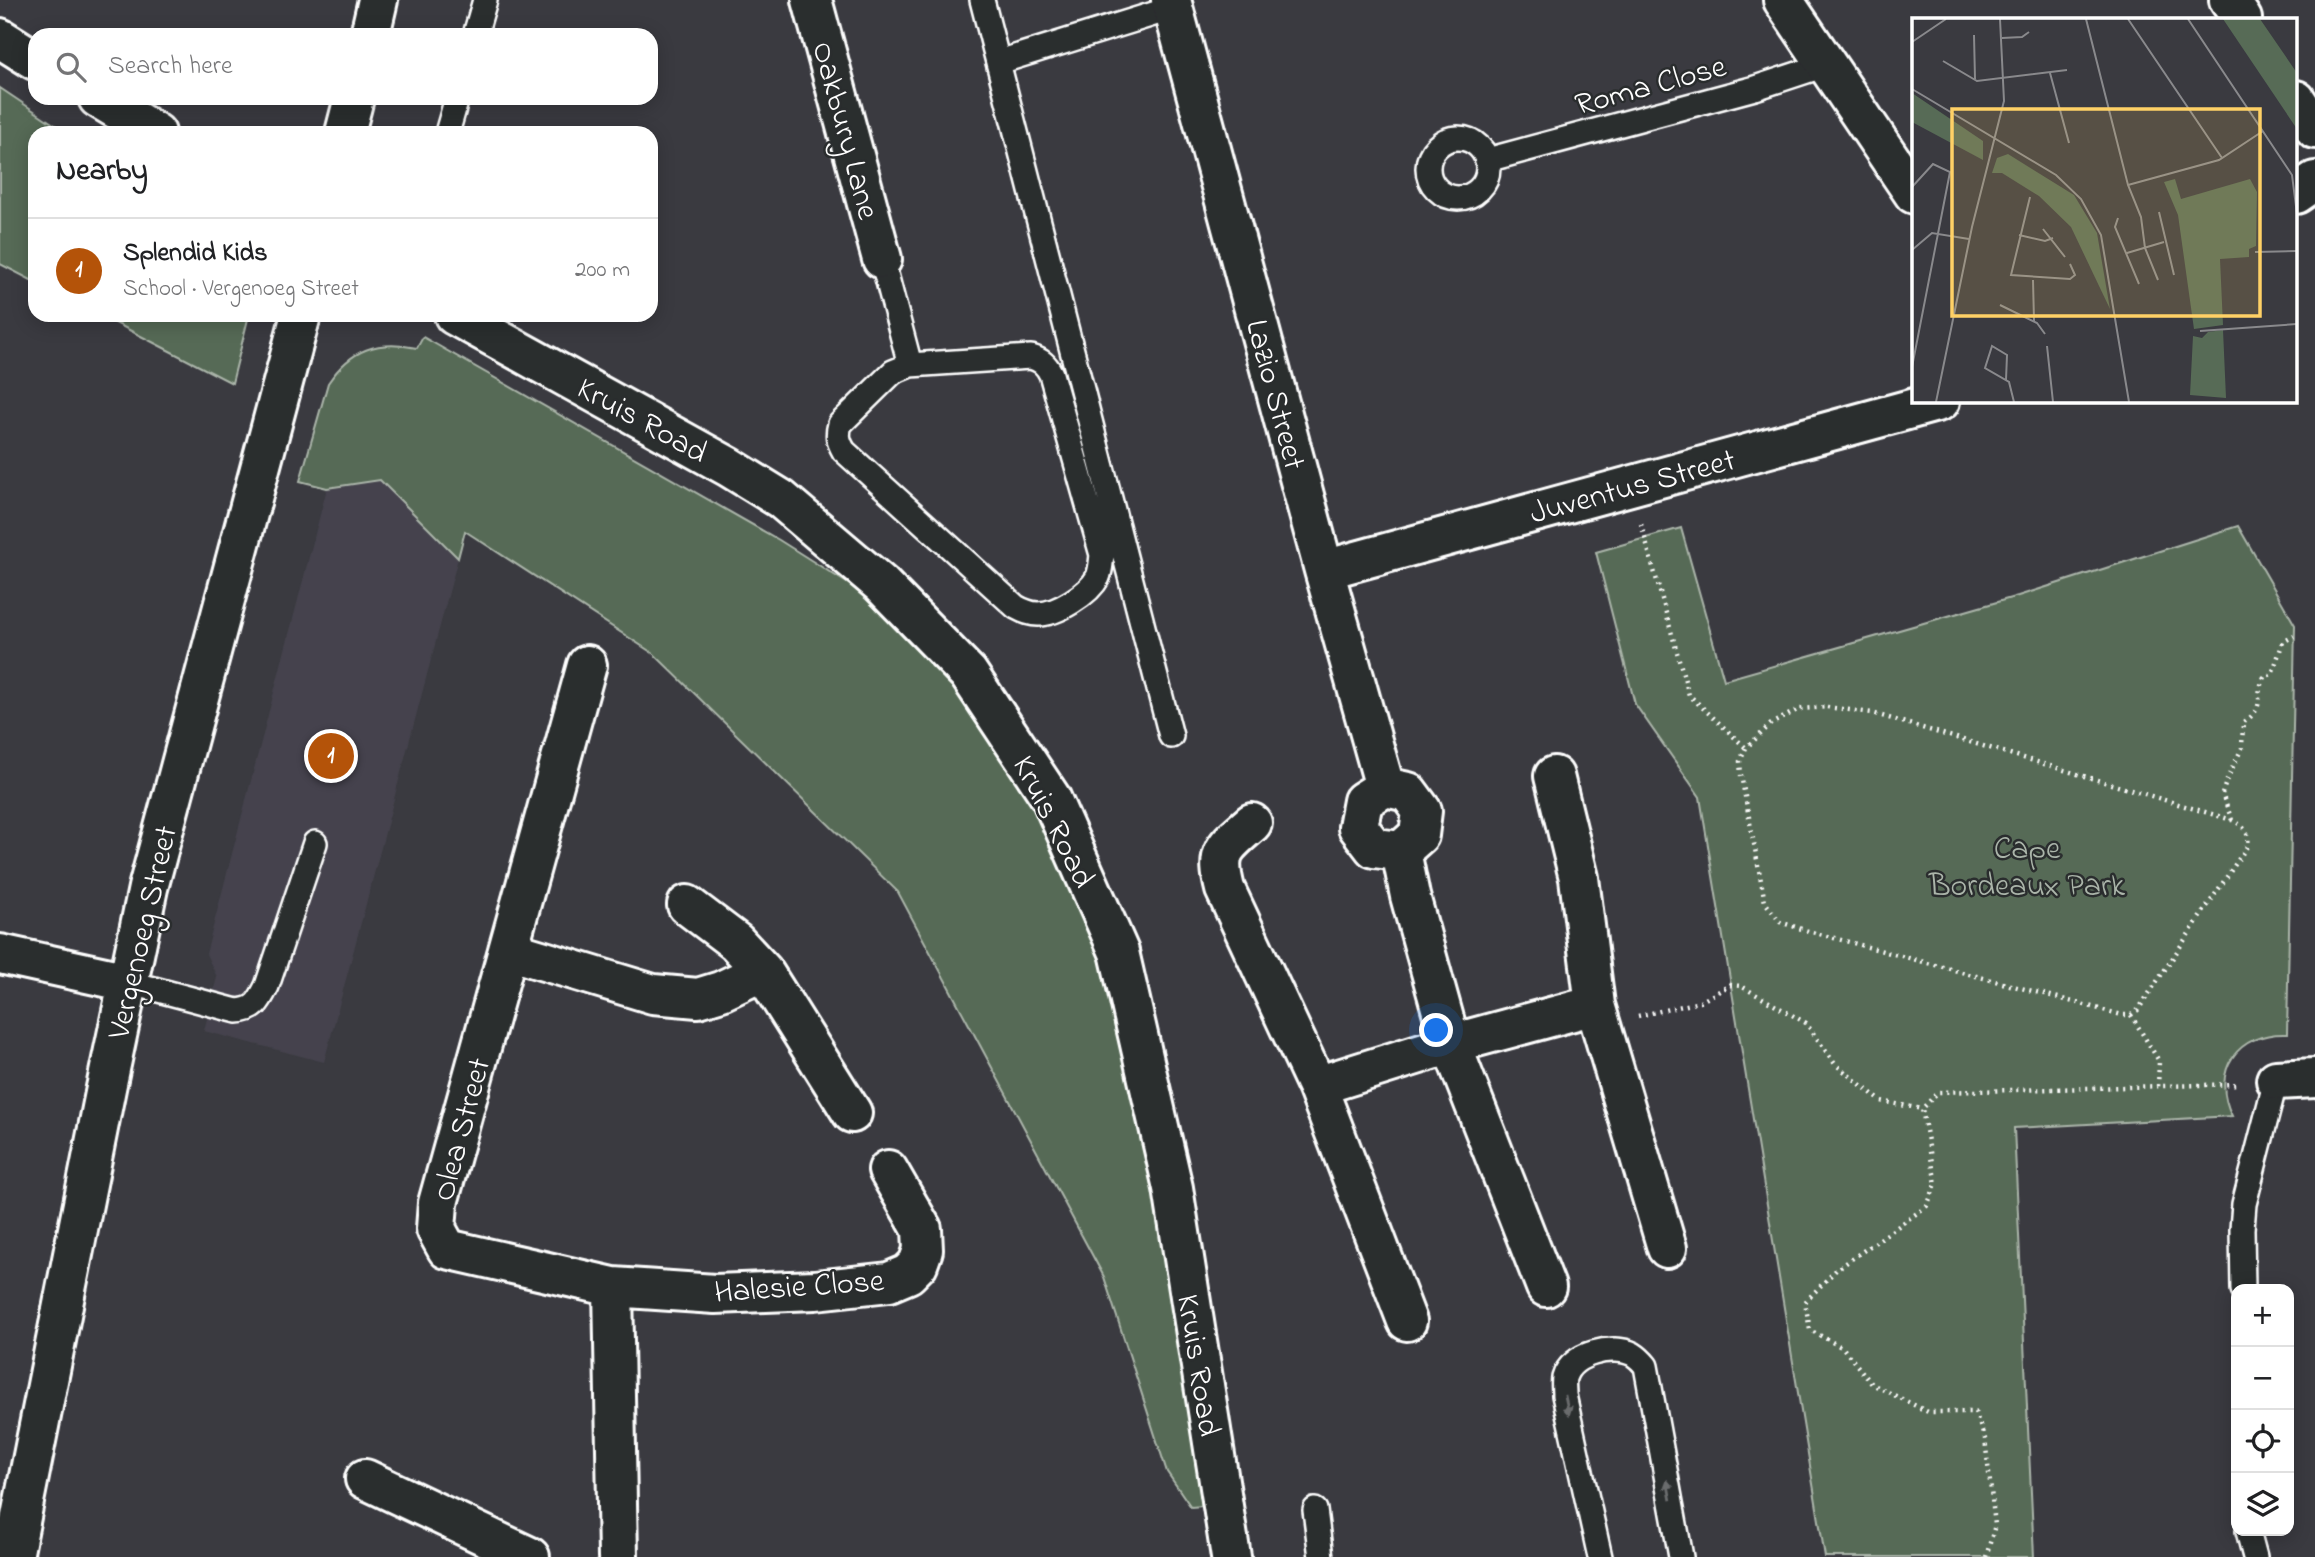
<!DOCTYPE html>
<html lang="en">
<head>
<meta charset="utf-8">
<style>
  :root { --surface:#fff; --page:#f2f2f2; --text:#202124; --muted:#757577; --line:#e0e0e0; --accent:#b45309 }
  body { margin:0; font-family:"Indie Flower",sans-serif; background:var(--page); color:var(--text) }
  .controls { position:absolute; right:21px; bottom:21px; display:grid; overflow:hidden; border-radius:14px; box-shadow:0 4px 18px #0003 }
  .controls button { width:63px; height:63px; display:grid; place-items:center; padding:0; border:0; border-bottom:2px solid var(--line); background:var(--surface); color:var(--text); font:35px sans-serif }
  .you { position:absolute; left:1437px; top:1031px; width:24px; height:24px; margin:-18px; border:5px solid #fff; border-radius:50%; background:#1a73e8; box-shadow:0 0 0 10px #1a73e833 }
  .badge { display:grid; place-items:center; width:46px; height:46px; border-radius:50%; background:var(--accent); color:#fff; font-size:23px; font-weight:700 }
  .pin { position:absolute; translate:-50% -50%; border:4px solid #fff; box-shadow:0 2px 7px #0006 }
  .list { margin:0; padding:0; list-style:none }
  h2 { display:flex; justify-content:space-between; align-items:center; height:91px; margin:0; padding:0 28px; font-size:30px }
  h2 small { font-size:23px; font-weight:400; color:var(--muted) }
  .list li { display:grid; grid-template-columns:46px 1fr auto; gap:21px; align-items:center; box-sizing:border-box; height:105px; padding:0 28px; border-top:2px solid var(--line) }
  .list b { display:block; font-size:26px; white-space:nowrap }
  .list p { margin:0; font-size:23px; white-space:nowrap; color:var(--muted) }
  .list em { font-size:23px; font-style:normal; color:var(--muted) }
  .icon { flex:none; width:38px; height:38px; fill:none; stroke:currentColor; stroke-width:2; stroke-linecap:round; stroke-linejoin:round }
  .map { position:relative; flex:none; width:2315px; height:1557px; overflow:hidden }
  .search { position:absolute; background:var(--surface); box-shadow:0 4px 18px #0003; left:28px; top:28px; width:630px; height:77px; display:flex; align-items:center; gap:18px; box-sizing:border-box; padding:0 24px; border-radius:21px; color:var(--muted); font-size:26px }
  .panel { position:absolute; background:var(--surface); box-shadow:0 4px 18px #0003; left:28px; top:126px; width:630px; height:196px; border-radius:21px }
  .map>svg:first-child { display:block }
  .built { fill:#45434d }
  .green { fill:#576b56; stroke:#abb5aa; stroke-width:2 }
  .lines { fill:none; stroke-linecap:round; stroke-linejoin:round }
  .lane-casing { stroke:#fff; stroke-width:28 }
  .street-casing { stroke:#fff; stroke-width:44 }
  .secondary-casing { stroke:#fff; stroke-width:44 }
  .path { stroke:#fff; stroke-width:4.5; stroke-dasharray:2 5; stroke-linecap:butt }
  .lane { stroke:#2a2d2e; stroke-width:23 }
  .street { stroke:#2a2d2e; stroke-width:38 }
  .secondary { stroke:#2a2d2e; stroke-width:38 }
  .oneway { fill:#6a6c6d }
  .labels { text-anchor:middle; stroke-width:5; stroke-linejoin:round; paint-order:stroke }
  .street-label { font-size:32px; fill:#fff; stroke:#2a2d2e }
  .park-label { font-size:32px; fill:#abb5aa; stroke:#2a2d2e }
  .inset-road { fill:none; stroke:#89898c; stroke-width:2 }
  .view { fill:#ffd166; fill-opacity:0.15; stroke:#ffd166; stroke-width:3.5 }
  .inset-edge { fill:none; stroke:#fff; stroke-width:3.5 }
</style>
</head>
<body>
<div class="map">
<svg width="2315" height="1557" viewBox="0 0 2315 1557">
  <rect width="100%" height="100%" fill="#3a3a40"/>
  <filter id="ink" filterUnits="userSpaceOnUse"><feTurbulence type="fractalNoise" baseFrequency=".0143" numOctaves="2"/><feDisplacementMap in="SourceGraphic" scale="14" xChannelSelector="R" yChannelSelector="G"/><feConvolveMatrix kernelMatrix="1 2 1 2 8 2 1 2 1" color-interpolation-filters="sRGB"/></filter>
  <g filter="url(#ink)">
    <!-- built -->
    <path class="built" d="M380,479l78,79 -134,504 -120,-31 13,-54 -11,-23 121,-466z"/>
    <!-- green -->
    <path class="green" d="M0,88l67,45h-32v149l-35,-18z
      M100,315h149l-17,68z
      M423,337l356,203 79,50 33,28 31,31 36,44 64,95 27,50 42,96 24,73 27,116 14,79 46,304 -11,1 -24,-35 -63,-195 -206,-385 -244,-238 -189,-123 -7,27 -78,-78 -53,8 -27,-7 28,-98c23,-34 49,-43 89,-35z
      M2238,526l57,99 -8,409c-50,-2 -77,37 -55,82l-218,12 20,429h-209l-125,-760 -65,-93 -39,-152 85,-24 43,152 294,-84z"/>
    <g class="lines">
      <defs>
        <path id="lane" d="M982,0l189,736
          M475,35l10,-35
          M999,62l174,-54
          M447,133l10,-35
          M1428 168a30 30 0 1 1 60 0a30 30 0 1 1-60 0Z
          M1487,160l268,-72 73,-24
          M882,259l28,106
          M1031,357c10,3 15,7 20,17l51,181c-1,7 -1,15 -4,22 -9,17 -41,37 -60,37 -8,0 -15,-3 -22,-7l-172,-156c-6,-10 -7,-16 -4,-27l53,-52 17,-7z
          M128,982l109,29c18,-1 22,-9 30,-25l48,-143
          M2243,1289l-1,-60 2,-25 32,-124
          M1315,1510l6,47
          M2248,1531l7,26
          M1600,1557l-36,-162c0,-5 -1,-12 0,-17 7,-25 49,-34 69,-24 5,3 9,7 13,12l35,191"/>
        <path id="street" d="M812,0l70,259
          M1171,0l153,570 61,217
          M1783,0l131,194
          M2229,0l13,19
          M370,35l8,-35
          M2296,100l19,29
          M345,133l9,-35
          M2296,194l19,-13
          M1324,570l616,-169
          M587,665l-149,538 -2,26 11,20 166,38 102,7 100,-4 74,-8 19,-8 10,-10 5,-14 -1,-21 -34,-59
          M1554,776l25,102 16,127 72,243
          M1385,787l23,5 14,19 -3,24 -18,16 -27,-3 -16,-21 5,-26z
          M1252,823c-27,24 -37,27 -27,66l92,197 90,235
          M1401,851l9,45 41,148 95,243
          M687,905l49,37 27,29 89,142
          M508,950l145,44 45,4 23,-7 42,-20
          M0,954l128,28
          M2276,1080l39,-2
          M1317,1086l134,-42 144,-39
          M613,1287l5,270
          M365,1479l165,78
          M13,1557l93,-469 42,-200 153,-573"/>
        <path id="secondary" d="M0,38l35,22
          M98,98l58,35
          M454,315l275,152 52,32 100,85 87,89 83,125 68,154 54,236 58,369"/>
      </defs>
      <!-- lane casing -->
      <use href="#lane" class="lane-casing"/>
      <!-- street casing -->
      <use href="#street" class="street-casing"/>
      <!-- secondary casing -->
      <use href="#secondary" class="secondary-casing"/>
      <!-- path -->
      <path class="path" d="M1641,524l48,171 57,53
        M1827,707l45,6 360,107c11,5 18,13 16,25l-110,165 -7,5h-9l-314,-84 -28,-9 -15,-20 -24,-127 -1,-14 6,-13 25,-24 28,-15z
        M2232,820l-10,-26 5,-15 15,-31 1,-25c25,-18 10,-23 21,-46l8,-3 11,-32 11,-6
        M2131,1015l28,46 -1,27
        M1638,1016l62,-14 30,-17 11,1 65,37 29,41 46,37 41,8
        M1986,1557l9,-32 -10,-86 -10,-27h-47l-56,-28 -29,-36 -33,-18 -5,-28 31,-32 91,-64 9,-22 -14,-75 16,-17 302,-8"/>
      <!-- lane -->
      <use href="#lane" class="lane"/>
      <!-- street -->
      <use href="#street" class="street"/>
      <!-- secondary -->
      <use href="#secondary" class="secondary"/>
    </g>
    <!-- one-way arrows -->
    <defs><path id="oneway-solid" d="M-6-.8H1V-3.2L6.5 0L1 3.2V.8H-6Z" transform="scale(1.75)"/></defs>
    <g class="oneway">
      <use href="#oneway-solid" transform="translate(1567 1405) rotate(78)"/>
      <use href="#oneway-solid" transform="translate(1669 1490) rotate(-100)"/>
    </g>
  </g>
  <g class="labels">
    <!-- street labels -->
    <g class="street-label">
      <text transform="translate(1650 84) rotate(-15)" y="11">Roma Close</text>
      <text transform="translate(847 130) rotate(75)" y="11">Oakbury Lane</text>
      <text transform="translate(1277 394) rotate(75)" y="11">Lazio Street</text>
      <text transform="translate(643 419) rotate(29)" y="11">Kruis Road</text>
      <text transform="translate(1632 485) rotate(-15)" y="11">Juventus Street</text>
      <text transform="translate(1055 821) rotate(63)" y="11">Kruis Road</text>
      <text transform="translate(141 932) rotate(-77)" y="11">Vergenoeg Street</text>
      <text transform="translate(460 1129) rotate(-75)" y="11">Olea Street</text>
      <text transform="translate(799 1285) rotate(-4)" y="11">Halesie Close</text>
      <text transform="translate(1200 1365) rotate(81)" y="11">Kruis Road</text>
    </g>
    <!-- park labels -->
    <g class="park-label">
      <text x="2027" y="858">Cape<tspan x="2027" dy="37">Bordeaux Park</tspan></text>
    </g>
  </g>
  <!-- overview -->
  <g transform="translate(1912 18)">
    <rect width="385" height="385" fill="#3a3a40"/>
    <path d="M311,1h37l37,54v56zM0,75l71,48v19l-71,-38zM96,136l66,41 23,38 13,76 -39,-82 -32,-31 -37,-23h-10l5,-15zM263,161l6,20 69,-20 7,13 -1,54 -7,3v8l-29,2 3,66 -29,4 -16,-114 -14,-33zM311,312l3,68 -36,-3 3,-59 9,2 6,-6z" fill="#576b56"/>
    <path class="inset-road" d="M174,1l42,166 13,32 4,31 13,32M216,1l94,139M276,1l104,156 5,39M62,17l1,44M90,20l20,-1 7,-5M0,24l34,-23M31,43l34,20 90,-11M138,55l19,70M0,71l144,86 25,24 20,36 28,167M216,167l91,-25 44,-29M0,169l21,-23 17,8 -38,195M118,179l-19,78 59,4 5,-4 -5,-11M247,194l15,63M206,200l-3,9 24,57M131,211l22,28M107,217l26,6 8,-3M0,232l20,-17 37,6M343,234l42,-1M215,235l37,-11M121,262l1,41M88,287l37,18 8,11M288,313l97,-7M135,328l6,56M94,362l1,-25 -15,-9 -7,22 24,14 5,20M24,384l36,-175 32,-126 -4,-82"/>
    <path class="view" d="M40,91h308v207h-308z"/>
    <rect width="385" height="385" class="inset-edge"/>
  </g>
</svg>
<div class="controls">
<button>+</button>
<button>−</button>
<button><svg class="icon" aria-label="locate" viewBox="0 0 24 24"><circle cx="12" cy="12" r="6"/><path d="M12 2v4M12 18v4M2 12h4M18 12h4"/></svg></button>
<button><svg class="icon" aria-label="layers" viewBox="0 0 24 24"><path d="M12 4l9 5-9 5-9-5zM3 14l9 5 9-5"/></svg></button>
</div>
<div class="you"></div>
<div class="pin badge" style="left:331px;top:756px">1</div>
<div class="search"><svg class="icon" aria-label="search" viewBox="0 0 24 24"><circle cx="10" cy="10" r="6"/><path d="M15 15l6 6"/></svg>Search here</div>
<section class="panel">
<h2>Nearby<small></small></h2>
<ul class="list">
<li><span class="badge">1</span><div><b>Splendid Kids</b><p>School · Vergenoeg Street</p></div><em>200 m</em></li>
</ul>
</section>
</div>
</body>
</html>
